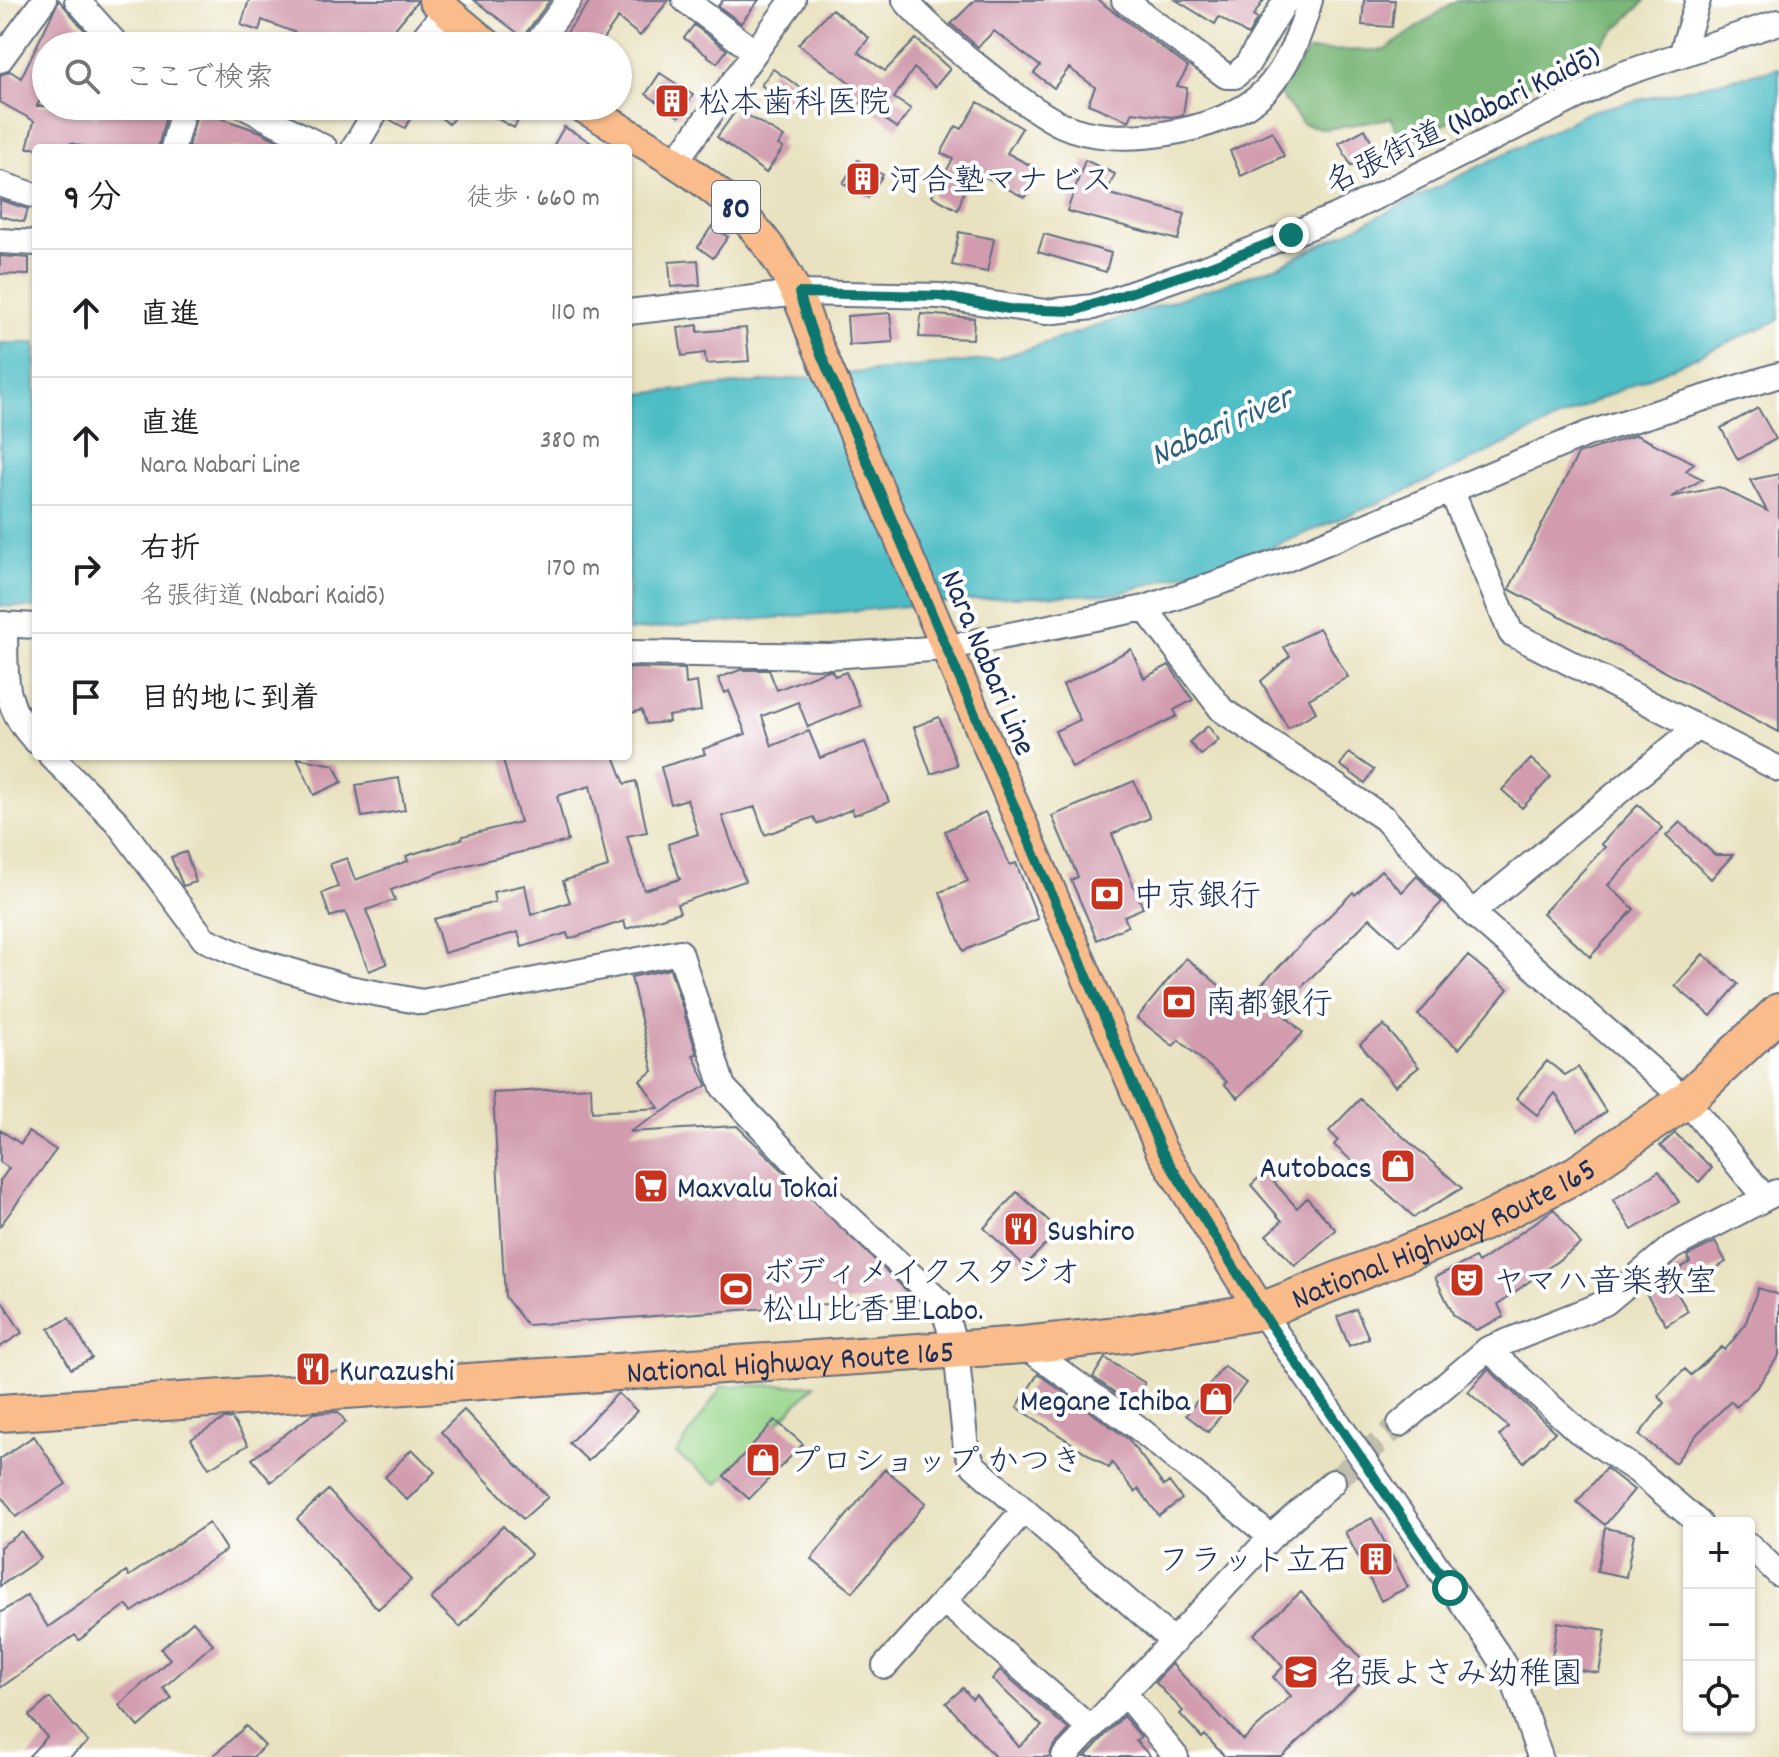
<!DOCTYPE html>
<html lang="ja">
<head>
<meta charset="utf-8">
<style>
  :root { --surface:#fff; --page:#f2f2f2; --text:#202124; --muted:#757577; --line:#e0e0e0 }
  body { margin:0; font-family:Dekko,"Klee One",sans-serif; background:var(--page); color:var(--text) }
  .controls { position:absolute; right:24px; bottom:24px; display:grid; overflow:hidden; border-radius:8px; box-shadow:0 2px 6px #0004 }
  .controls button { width:72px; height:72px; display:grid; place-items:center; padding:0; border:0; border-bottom:2px solid var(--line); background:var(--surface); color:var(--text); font:40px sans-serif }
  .stop { position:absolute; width:24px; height:24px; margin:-18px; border:6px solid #0f766e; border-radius:50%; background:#fff }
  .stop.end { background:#0f766e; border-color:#fff; box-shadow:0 2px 8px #0008 }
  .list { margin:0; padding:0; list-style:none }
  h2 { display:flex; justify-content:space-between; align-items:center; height:104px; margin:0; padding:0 32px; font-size:34px }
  h2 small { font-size:26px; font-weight:400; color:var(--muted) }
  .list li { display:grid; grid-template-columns:52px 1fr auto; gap:24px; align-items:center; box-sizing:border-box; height:128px; padding:0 32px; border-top:2px solid var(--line) }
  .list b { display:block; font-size:30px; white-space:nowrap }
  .list p { margin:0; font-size:26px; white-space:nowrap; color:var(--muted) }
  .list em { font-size:26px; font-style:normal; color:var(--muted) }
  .icon { flex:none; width:44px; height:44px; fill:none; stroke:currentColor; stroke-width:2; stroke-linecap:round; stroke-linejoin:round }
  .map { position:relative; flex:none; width:1779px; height:1757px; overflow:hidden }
  .search { position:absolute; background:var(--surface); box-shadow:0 2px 6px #0004; left:32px; top:32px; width:600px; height:88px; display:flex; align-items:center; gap:20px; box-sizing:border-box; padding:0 28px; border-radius:44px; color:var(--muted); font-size:30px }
  .panel { position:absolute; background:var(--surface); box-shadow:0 2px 6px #0004; left:32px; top:144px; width:600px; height:616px; border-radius:8px }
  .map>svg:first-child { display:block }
  .green { fill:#99d68c; stroke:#5a8275; stroke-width:2 }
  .forest { fill:#7ab778; stroke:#4a736b; stroke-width:2 }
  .water { fill:#4ebdc5; stroke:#347692; stroke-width:2 }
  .building { fill:#d29cae }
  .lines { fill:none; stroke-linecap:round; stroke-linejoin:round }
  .minor-tunnel { stroke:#c0beac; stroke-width:24; stroke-dasharray:24 12; stroke-linecap:butt }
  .minor-casing { stroke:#636e80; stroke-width:28 }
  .major-casing { stroke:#636e80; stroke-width:34 }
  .highway-casing { stroke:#636e80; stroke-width:40 }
  .minor { stroke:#fff; stroke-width:24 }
  .major { stroke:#f9bc8a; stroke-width:30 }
  .highway { stroke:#f9bc8a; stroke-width:36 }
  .route { stroke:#0f766e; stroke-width:10 }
  .labels { text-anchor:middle; stroke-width:8; stroke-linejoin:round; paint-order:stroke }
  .shield { fill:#fff; stroke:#5f6d8e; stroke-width:2 }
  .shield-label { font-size:30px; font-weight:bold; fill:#1b2f5e }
  .poi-label { font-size:32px; fill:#1b2f5e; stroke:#fff; text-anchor:start }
  .street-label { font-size:32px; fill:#1b2f5e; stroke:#fff }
  .water-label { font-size:34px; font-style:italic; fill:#2d6182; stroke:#fff }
</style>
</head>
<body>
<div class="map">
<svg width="1779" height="1757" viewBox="0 0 1779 1757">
  <rect width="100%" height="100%" fill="#fff"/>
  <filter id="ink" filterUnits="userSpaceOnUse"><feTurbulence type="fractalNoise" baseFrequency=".0125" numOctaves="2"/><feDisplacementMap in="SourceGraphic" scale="16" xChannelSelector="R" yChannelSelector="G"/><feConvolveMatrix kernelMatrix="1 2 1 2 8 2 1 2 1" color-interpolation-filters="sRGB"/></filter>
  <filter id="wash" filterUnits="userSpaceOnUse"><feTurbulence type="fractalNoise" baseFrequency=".006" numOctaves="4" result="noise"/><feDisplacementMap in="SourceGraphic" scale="32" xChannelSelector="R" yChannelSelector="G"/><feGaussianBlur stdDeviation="1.8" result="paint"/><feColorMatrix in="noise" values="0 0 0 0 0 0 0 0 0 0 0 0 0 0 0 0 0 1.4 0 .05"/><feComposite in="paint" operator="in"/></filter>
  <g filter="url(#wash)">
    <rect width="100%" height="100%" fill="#e9e2c0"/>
    <!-- green -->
    <path class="green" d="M815,1385l-97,99 -42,-30 46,-68z"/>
    <!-- forest -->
    <path class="forest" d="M1457,0h189l-57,56 -190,90 -7,-28 -66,11 -23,-5 -24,-31 29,-42 77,-1z"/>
    <!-- water -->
    <path class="water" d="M1779,68v252l-179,79 -200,95 -128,53 -155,47 -109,3 -380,34v-236l369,-36 281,-93 313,-155z
      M0,343h36v265l-36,-2z"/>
    <g id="blocks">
      <!-- building -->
      <path class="building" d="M59,0l39,46h-52v43l-9,17h37l22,11 5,-11h67l-10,42h-71l-16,-5 -2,5h-42l7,-27 -34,-19v-27l10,-4 11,7z
        M249,0h167l1,2 -28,34 11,10h-51l-16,-13 -5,12 -66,-25 -3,11 -18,-6z
        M474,0h76l-27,37z
        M591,0h78l-29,36 -22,-18 -20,28h-18l-15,-11z
        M723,0h36l-18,23 -23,-17z
        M975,0h123l90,67 -11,19 10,2 -4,27 -12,2 -38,-5 -4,9 -41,-17 7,-17 -26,-19 -15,20 -20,-15 6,-7 -46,-35 -16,16 -27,-23z
        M1176,0h88l-11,16 4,3 -9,16 -29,-18 -4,7z
        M1364,0h31l-3,27 -30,-2z
        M832,9l37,29 -11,14 27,19 31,-32 34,30 -15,18 -21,-19 -20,30 17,11 -14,19 -50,-35 6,-8 -55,-41z
        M694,25l33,25 -10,13 -33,-25z
        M773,69l28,19 -12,17 -28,-20z
        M660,73l33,22 -14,22 -33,-23z
        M978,102l44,26 -15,25 32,17 -14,28 -41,-22 -6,11 -12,-3 -8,26 -26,-14 21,-37 -12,-6 15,-27 6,3z
        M199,106l8,3 -1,4 55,19 31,16h-104z
        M394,106h24l-13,22 -16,-9z
        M426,106h37l-14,18z
        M474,106h52l-12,22z
        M737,109l47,28 -6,8 5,3 -17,25 -49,-36z
        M564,127l15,8 20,13h-47z
        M1365,129l12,23 -26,14 -12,-23z
        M1272,131l12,25 -43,20 -11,-25z
        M858,160l25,15 -15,23 -25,-15z
        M1085,160l30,14 -9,19 79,21 -7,26 -111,-29z
        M0,200l28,9 -4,13 -24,-6z
        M712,226l16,11 -15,21 -15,-11z
        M959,232l35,7 -7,33 -35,-7z
        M1044,234l67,19 -5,19 -68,-20z
        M0,256l29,2v17l-29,-1z
        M698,260l2,25 -29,2 -2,-25z
        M890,313l3,29 -44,3 -2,-29z
        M921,314l53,4 -1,21 -54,-2z
        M698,325v7l48,-4 3,33 -43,3 -1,-11 -23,3 -4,-28z
        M1758,408l18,31 -38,21 -17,-32z
        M1636,435l58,28 -8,8 17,8 -32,18 48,-10 48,24 -17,-31 29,-6v258l-270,-143 69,-135z
        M1319,628l29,49 -39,22 7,13 -28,16 -27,-47 29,-25 -6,-9z
        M1131,649l13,29 25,-13 24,35 -19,10 3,6 -105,52 -17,-37 25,-11 -17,-35z
        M628,668l57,1 1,15 11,-2 4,29 -33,5 1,6 -23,2 -4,-14 -14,4z
        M740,670h29l8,20 48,-19h7l3,5 11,-4 14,34 -52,21 -10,-25 -36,14 10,30 37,-15 11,27 45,-16 24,60 -35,13 -2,-6 -35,15 -3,-7 -49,18 -10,-28 -33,9 23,65 -68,23 3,8 -54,17 -2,-8 -55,18 -2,-6 -45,14 -4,-15 -74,21 -10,-34 61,-17 -2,-10 32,-7 6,30 39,-13 -7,-21 45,-14 -18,-81 -33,10 11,45 -122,29 -55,20 4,10 -29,10 21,54 -18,7 -24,-59 -15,5 -8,-24 16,-6 -8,-23 17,-6 8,22 53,-19 -2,-5 56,-17 1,-3 57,-14 -18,-66h112l11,28 11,-3 11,51 -20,4 17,54 36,-11 -12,-35 30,-10 -11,-35 -16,5 -10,-37 44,-13 -2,-5 43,-15 -17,-43 -4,2 -7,-15z
        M939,717l18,48 -26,9 -17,-47z
        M1208,726l11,14 -18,15 -12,-13z
        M1349,753l25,17 -9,13 -25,-18z
        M297,758l37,7 8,17 -28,13z
        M1531,759l20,18 -29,31 -20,-18z
        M399,778l6,32 -43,7 -6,-32z
        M1134,781l16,37 -38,16 31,74 -19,8 4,10 -31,14 -26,-60 7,-3 -26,-61z
        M1638,805l25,23 -55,57 26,24 -44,48 -47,-44 62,-66 -4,-3z
        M985,812l25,53 6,-2 22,56 -75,32 -23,-59 28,-11 -23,-50z
        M1680,822l35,33h18l-22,24 -45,-43z
        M186,852l10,30 -13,4 -12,-29z
        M1381,870l21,22 15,-16 25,26 -42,44 -30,-28 -91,92 24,23 -65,65 -14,-14 3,-2 -48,-42 -6,6 -36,-28 49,-60 56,46 111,-112 2,3z
        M1703,954l35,30 -27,32 -36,-30z
        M1468,956l40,33 -49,60 -41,-34z
        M670,969l27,85 -4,1 14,30 -78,47 108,-6 177,172 -387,27 -22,-28 -12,-204 98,-6 1,25 67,-4 -19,-28 13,-9 -22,-94z
        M1384,1025l35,42 -24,19 -35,-42z
        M1547,1061l18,14 13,-8 28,45 -28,18 -23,-37 -18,22 -21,-17z
        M1360,1099l102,89 -48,29 -80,-72 4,-5 -9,-9z
        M0,1130l21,14 7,-12 28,18 -56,76v-45l9,-13 -9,-6z
        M1675,1133l37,35 -13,14 -39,-36z
        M1659,1171l20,31 -47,28 -19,-30z
        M1265,1172l32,36 10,-10 29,32 -41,36 -29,-31 16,-14 -31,-36z
        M1017,1192l42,38 -34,36 -41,-38z
        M1554,1209l27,35 -83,60 6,13 -28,13 -22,-14 -19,-39 40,-19 3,5z
        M1715,1242l11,20 -49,31 11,18 -22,14 -22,-35 46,-28 -3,-6z
        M1758,1288l21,7v60l-21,31 -22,21 -5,-6 -33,32 -23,30 -36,-28 25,-32 -6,-7 27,-27 6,6 31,-28 3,3 20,-25z
        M0,1298l22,35 -22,14z
        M1356,1309l13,29 -20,8 -12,-29z
        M69,1318l23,40 -21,11 -22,-40z
        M1105,1358l40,25 -14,21 -38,-27z
        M1224,1366l22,17 -38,49 -22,-17z
        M1488,1369l67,63 -31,30 -25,-26 9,-9 -40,-35z
        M1038,1374l90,65 36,47 5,-4 13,17 -23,17 -20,-27 -4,3 -23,-29 -3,5 -92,-61z
        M618,1393l19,18 -49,50 -19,-18z
        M464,1410l84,87 -25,22 -82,-87z
        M338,1412l8,10 -75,60 -19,-23 62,-46z
        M224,1419h8l16,26 -39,23 -18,-29z
        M775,1420l28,24 -54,55 -25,-23z
        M34,1436l32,48 -50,33 -16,-23v-35z
        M412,1449l23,23 -28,28 -22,-23z
        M1606,1468l28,22 -29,35 -28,-23z
        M885,1469l41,34 -73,89 -42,-33z
        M328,1490l83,90 -33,29 -81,-90z
        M1372,1518l36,69 -27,14 -36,-69z
        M209,1523l17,27 -94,62 -6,-7 -47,35 -4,-5 -75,53v-75l27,-18 21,32 78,-55 3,4z
        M503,1526l28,28 -71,73 -29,-28z
        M1605,1528l29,6 -8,43 -29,-6z
        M22,1532l19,26 -41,28v-39z
        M1301,1592l72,79 -91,86h-57l-20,-22 -3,3 -22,-24 3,-3 -28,-29 17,-18 71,76 48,-44 -18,-19 10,-10 -29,-33z
        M193,1621l20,23 -50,44 9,10 -33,29 -20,-22 51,-46 -9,-10z
        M1558,1622l48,8 -7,43 -33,-5 1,-10 -15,-2z
        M1000,1670l69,60 -16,17 -4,10h-54l-49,-54 17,-15 9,11 4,-4 43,52 23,-21 -50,-47z
        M50,1698l38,44 -18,15h-42l19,-20 -18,-21z
        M1123,1716l18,21 -5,4 15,16h-66z
        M246,1726l19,20 -12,11h-41z"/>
    </g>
  </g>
  <g filter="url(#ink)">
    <use href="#blocks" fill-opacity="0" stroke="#636e80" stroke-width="2"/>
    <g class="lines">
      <!-- minor-tunnel -->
      <path class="minor-tunnel" d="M1333,1482l67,-58"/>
      <defs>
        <path id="minor" d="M77,0l41,46
          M685,0l70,52
          M905,0c28,33 118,106 157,125 53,25 161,8 202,-33 24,-24 37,-60 46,-92
          M1124,0l102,76h9l12,-11 39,-65
          M417,46l29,-36
          M535,46l34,-46
          M1682,52l16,-52
          M0,60l44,-60
          M243,106l82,42
          M173,148l11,-42
          M354,148l25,-42
          M675,162l118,-162
          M0,184l36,12
          M0,241l36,2
          M628,312l171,-19 141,3 105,16 48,-5 118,-41 126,-50 283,-141 159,-53
          M1452,492l59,141 268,136
          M1145,608l77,102 162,108 88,95 214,187 78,97
          M0,624l36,2
          M5,624c1,47 -5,81 31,117
          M628,653l202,3 115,-8 200,-40 139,-48 303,-126 192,-59
          M51,756l66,66 87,117 43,19 102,30 73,14 258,-50 43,135 111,116 108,101 14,45 10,100 8,17 200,176
          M1472,913l225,-186
          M1261,1311l235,341 18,30 26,75
          M1023,1345l114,82 134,110
          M1488,1349l90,82 61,41 60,51
          M1400,1424l88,-75 117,-46 67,-56 105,-55
          M1024,1510l-80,91 147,128
          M1749,1545l30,29
          M885,1666l59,-65
          M1125,1694l51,63
          M1064,1757l207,-220 62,-55"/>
        <path id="major" d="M434,0l55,46
          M581,106c108,64 189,100 231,227l349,817 100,161"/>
        <g id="highway">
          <path id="s1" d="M0,1413l1023,-68 105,-11 133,-23 221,-88 95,-49 109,-74 93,-88"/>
        </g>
      </defs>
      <!-- minor casing -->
      <use href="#minor" class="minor-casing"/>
      <!-- major casing -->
      <use href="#major" class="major-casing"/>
      <!-- highway casing -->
      <use href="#highway" class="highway-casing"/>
      <!-- minor -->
      <use href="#minor" class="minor"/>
      <!-- major -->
      <use href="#major" class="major"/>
      <!-- highway -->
      <use href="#highway" class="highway"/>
    </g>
  </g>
  <g class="lines" filter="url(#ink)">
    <!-- route -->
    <path class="route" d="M1291,235l-80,31 -137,45 -65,-2 -69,-13 -141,-3 13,40 349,817 100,161 189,277"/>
  </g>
  <!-- icons -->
  <defs>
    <symbol id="building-square" viewBox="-11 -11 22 22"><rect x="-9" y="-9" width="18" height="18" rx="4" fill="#c8321e" stroke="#fff"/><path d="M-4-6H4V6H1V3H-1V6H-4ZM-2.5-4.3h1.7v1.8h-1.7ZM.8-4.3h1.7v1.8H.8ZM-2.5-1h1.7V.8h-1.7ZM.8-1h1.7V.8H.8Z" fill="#fff"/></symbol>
    <symbol id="bank-square" viewBox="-11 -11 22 22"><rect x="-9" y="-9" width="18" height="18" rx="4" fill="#c8321e" stroke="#fff"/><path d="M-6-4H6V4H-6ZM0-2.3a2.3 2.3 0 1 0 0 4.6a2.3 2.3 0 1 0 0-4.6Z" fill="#fff"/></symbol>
    <symbol id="shop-square" viewBox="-11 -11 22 22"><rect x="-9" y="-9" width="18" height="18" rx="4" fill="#c8321e" stroke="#fff"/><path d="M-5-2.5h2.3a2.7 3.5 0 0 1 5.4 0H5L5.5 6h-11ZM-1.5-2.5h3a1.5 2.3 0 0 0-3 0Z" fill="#fff"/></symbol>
    <symbol id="supermarket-square" viewBox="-11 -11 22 22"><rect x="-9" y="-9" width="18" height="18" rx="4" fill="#c8321e" stroke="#fff"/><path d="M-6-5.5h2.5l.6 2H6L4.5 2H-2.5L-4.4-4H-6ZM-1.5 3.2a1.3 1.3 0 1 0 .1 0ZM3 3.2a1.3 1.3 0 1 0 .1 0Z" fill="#fff"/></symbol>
    <symbol id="restaurant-square" viewBox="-11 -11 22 22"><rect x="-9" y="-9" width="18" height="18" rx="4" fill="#c8321e" stroke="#fff"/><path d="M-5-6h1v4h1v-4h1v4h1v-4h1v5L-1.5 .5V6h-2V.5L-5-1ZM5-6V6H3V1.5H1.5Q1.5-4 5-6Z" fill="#fff"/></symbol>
    <symbol id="theatre-square" viewBox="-11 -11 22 22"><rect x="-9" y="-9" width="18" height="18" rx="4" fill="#c8321e" stroke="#fff"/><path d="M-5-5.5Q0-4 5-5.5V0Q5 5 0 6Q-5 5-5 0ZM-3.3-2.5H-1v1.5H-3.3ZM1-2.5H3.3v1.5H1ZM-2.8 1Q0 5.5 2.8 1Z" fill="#fff"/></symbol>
    <symbol id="stadium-square" viewBox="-11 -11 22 22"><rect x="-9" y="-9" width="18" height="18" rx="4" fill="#c8321e" stroke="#fff"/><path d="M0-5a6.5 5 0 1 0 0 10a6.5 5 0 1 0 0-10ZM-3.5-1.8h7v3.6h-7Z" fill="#fff"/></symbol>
    <symbol id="school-square" viewBox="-11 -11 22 22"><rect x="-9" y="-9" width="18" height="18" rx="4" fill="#c8321e" stroke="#fff"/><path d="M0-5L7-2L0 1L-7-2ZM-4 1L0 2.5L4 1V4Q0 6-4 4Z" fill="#fff"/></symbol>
  </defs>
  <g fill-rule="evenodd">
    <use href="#building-square" x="652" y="81" width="40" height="40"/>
    <use href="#building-square" x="843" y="159" width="40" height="40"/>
    <use href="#bank-square" x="1087" y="874" width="40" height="40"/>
    <use href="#bank-square" x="1159" y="982" width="40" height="40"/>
    <use href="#shop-square" x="1378" y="1146" width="40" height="40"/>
    <use href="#supermarket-square" x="631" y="1166" width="40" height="40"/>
    <use href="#restaurant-square" x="1001" y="1209" width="40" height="40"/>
    <use href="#theatre-square" x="1447" y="1260" width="40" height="40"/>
    <use href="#stadium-square" x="716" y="1269" width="40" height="40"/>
    <use href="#restaurant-square" x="293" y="1349" width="40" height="40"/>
    <use href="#shop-square" x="1196" y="1379" width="40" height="40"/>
    <use href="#shop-square" x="743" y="1440" width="40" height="40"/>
    <use href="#building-square" x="1356" y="1539" width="40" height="40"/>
    <use href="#school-square" x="1281" y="1652" width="40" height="40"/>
  </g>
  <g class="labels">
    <!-- shield labels -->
    <rect class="shield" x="712" y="181" width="48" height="52" rx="6"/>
    <g class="shield-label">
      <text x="736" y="217">80</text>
    </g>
    <!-- poi labels -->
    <g class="poi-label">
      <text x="698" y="112">松本歯科医院</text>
      <text x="889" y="190">河合塾マナビス</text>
      <text x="1133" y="905">中京銀行</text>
      <text x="1205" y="1013">南都銀行</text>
      <text x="1372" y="1177" text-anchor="end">Autobacs</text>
      <text x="677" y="1197">Maxvalu Tokai</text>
      <text x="1047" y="1240">Sushiro</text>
      <text x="762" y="1282">ボディメイクスタジオ<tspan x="762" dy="37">松山比香里Labo.</tspan></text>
      <text x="1493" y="1291">ヤマハ音楽教室</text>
      <text x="339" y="1380">Kurazushi</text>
      <text x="1190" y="1410" text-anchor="end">Megane Ichiba</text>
      <text x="789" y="1471">プロショップ かつき</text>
      <text x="1350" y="1570" text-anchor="end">フラット立石</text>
      <text x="1327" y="1683">名張よさみ幼稚園</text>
    </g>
    <!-- street labels -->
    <g class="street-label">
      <text transform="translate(1462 118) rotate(-26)" y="11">名張街道 (Nabari Kaidō)</text>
      <text transform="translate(990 662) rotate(67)" y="11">Nara Nabari Line</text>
      <text dy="11" stroke="none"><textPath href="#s1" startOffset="1464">National Highway Route 165</textPath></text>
      <text dy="11" stroke="none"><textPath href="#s1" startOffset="792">National Highway Route 165</textPath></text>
    </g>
    <!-- water labels -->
    <g class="water-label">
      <text transform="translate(1220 424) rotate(-24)" y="12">Nabari river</text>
    </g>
  </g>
</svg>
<div class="controls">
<button>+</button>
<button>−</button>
<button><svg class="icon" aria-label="locate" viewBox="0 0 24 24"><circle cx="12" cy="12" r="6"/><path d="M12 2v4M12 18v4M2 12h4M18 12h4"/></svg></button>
</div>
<div class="stop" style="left:1450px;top:1588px"></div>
<div class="stop end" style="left:1291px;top:235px"></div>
<div class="search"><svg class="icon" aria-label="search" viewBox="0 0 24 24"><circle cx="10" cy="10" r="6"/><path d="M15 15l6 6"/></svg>ここで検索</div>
<section class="panel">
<h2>9 分<small>徒歩 · 660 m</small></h2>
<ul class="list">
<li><svg class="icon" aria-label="ahead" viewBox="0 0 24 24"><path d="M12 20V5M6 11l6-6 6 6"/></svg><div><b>直進</b></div><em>110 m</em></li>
<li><svg class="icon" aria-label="ahead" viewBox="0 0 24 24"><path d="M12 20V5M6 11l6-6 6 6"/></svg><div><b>直進</b><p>Nara Nabari Line</p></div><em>380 m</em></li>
<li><svg class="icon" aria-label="right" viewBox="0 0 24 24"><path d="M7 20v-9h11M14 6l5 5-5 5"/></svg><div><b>右折</b><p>名張街道 (Nabari Kaidō)</p></div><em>170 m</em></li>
<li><svg class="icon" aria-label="arrive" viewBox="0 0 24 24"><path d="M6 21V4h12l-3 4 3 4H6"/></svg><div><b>目的地に到着</b></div></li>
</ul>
</section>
</div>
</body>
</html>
